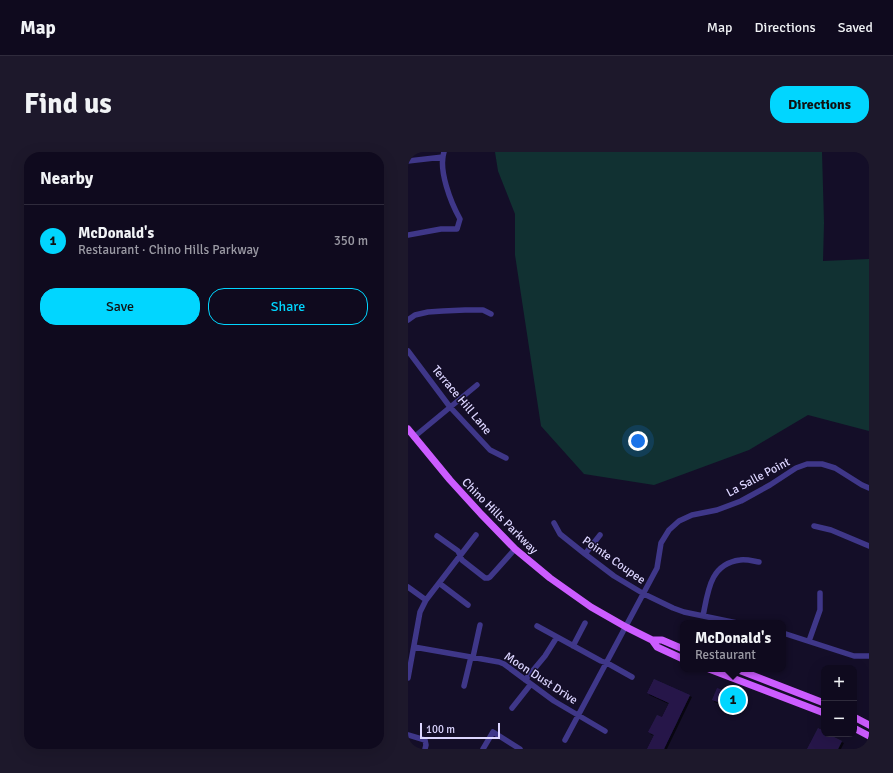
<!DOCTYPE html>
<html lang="en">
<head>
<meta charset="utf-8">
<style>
  :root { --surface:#0f0a1e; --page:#1d182b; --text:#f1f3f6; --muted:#9b9aa4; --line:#2f2b3c; --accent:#01d6ff }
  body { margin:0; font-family:Signika,sans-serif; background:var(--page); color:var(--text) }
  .controls { position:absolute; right:12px; bottom:12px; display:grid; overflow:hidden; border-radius:8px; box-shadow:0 4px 16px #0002 }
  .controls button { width:36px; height:36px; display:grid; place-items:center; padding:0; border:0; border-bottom:1px solid var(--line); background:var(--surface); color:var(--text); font:20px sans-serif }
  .scale { position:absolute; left:12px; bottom:10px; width:80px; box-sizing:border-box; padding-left:4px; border:2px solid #dcd5ff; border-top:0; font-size:11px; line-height:14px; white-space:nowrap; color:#dcd5ff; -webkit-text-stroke:3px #140e28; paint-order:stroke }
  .you { position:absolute; left:230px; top:289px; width:14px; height:14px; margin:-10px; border:3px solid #fff; border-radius:50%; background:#1a73e8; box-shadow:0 0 0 6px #1a73e833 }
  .badge { display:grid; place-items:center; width:26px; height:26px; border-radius:50%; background:var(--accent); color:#111; font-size:13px; font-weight:700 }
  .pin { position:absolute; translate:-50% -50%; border:2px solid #fff; box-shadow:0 1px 4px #0006 }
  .popup { position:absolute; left:272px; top:468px; width:106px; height:52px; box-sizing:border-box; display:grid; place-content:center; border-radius:8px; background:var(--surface); filter:drop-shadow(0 1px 3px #0005); font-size:13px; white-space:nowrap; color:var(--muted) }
  .popup b { font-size:15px; color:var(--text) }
  .popup::after { content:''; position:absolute; left:50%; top:100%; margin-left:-8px; border:8px solid transparent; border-top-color:var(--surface) }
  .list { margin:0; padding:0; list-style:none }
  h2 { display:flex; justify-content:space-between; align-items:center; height:52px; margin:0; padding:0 16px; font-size:17px }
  h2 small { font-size:13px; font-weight:400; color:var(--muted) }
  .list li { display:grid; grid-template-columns:26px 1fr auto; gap:12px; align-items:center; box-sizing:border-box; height:72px; padding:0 16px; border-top:1px solid var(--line) }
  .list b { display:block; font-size:15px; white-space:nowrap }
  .list p { margin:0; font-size:13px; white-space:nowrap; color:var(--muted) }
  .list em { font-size:13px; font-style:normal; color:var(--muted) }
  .actions { display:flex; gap:8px; padding:12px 16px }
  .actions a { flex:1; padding:9px 0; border:1px solid var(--accent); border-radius:16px; text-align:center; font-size:14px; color:var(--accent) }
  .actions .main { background:var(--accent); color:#111 }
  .map { position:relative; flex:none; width:461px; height:597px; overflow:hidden; border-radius:16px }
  header { display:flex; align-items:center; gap:24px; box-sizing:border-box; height:56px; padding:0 20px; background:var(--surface); border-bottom:1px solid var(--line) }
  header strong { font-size:19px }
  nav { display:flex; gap:22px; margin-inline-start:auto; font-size:14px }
  .intro { display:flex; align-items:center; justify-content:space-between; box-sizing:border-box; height:96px; padding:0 24px }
  h1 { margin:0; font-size:28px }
  .button { padding:10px 18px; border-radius:16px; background:var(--accent); color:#111; font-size:14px; font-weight:700 }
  main { display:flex; gap:24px; padding:0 24px }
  aside { flex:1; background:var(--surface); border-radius:16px; box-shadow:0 4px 16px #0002 }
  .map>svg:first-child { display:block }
  .green { fill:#113132 }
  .building { fill:#26194a; filter:url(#shadow) }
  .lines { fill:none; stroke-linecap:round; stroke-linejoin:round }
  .minor { stroke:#3f3789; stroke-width:5.5 }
  .major { stroke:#cc5cff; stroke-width:7 }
  .labels { text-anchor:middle; stroke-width:3; stroke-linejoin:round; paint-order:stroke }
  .street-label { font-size:12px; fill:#dcd5ff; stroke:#140e28 }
</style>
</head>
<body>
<header>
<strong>Map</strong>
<nav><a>Map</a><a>Directions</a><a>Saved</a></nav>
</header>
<div class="intro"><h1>Find us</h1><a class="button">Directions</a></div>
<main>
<aside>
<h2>Nearby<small></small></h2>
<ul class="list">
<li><span class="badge">1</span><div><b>McDonald's</b><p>Restaurant · Chino Hills Parkway</p></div><em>350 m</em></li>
</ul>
<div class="actions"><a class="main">Save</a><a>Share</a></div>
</aside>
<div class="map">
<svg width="461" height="597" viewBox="0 0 461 597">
  <defs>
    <filter id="shadow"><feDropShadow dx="2" dy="2" stdDeviation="0" flood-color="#0009"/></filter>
  </defs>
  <rect width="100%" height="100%" fill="#140e28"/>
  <!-- green -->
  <path class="green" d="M87,0h327l2,71 -1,38 46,-2v172l-61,-16 -59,35 -95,35 -70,-11 -43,-48 -26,-171v-41l-17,-43z"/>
  <!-- building -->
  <path class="building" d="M246,527l36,16 -26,54h-17l7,-14 -6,-3 9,-17 5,2 7,-14 -22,-10z
    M309,536l6,2v-1l15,7 -3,7 -15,-6 -2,5 -6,-2z
    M410,576l6,3v3h7l3,2v1l8,4 -4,8h-31z"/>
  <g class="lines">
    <!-- minor -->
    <path class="minor" d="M0,9l35,-4
      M0,83l33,-6h16l3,-10c-9,-16 -22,-49 -16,-67
      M0,168l7,-5 13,-3 15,-1 22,-1h18l8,4
      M0,199l42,56 40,43 16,8
      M6,285l63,-52
      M146,371l6,11 25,20 29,22 30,18 29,14 11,4 53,11
      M406,374l17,4 38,16
      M29,384l21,15 4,9 23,18h3l2,-1 25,-28
      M177,402l15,-19
      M31,431l29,22
      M0,435l18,13
      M295,464c5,-25 7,-52 37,-56 6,-1 13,1 19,2
      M129,474l64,35 6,2 25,14
      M375,481l71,23h15
      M401,489l11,-31v-17
      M165,494l12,-23
      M6,495l85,15 5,2 50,37 51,30
      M65,505l7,-32
      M0,526l12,-66 6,-12 50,-65
      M117,528l20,-24 12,-19
      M56,534l7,-29
      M104,556l19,-24
      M0,583l17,5 1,5 -1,4
      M157,588l92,-172 4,-25 8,-13 10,-9 13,-6 25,-5 24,-9 29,-16 26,-17 11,-4h15l13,4 27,17 7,3
      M75,597l10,-17 27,17"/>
    <!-- major -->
    <path class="major" d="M0,277l42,51 31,34 34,35 35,29 41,29 35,20 26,13h10l21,9
      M244,488l5,7 26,12
      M301,517l115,44
      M328,517l88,34
      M446,565l15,8
      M446,576l15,8"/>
  </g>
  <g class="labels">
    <!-- street labels -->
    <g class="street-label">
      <text transform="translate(54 248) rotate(50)" y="4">Terrace Hill Lane</text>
      <text transform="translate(350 325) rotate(-28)" y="4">La Salle Point</text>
      <text transform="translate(92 364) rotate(45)" y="4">Chino Hills Parkway</text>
      <text transform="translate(206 408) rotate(35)" y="4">Pointe Coupee</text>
      <text transform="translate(133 526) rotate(33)" y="4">Moon Dust Drive</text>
    </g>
  </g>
</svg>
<div class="controls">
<button>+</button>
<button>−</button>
</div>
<div class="scale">100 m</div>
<div class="you"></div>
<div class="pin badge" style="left:325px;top:548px">1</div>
<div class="popup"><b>McDonald's</b>Restaurant</div>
</div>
</main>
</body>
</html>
